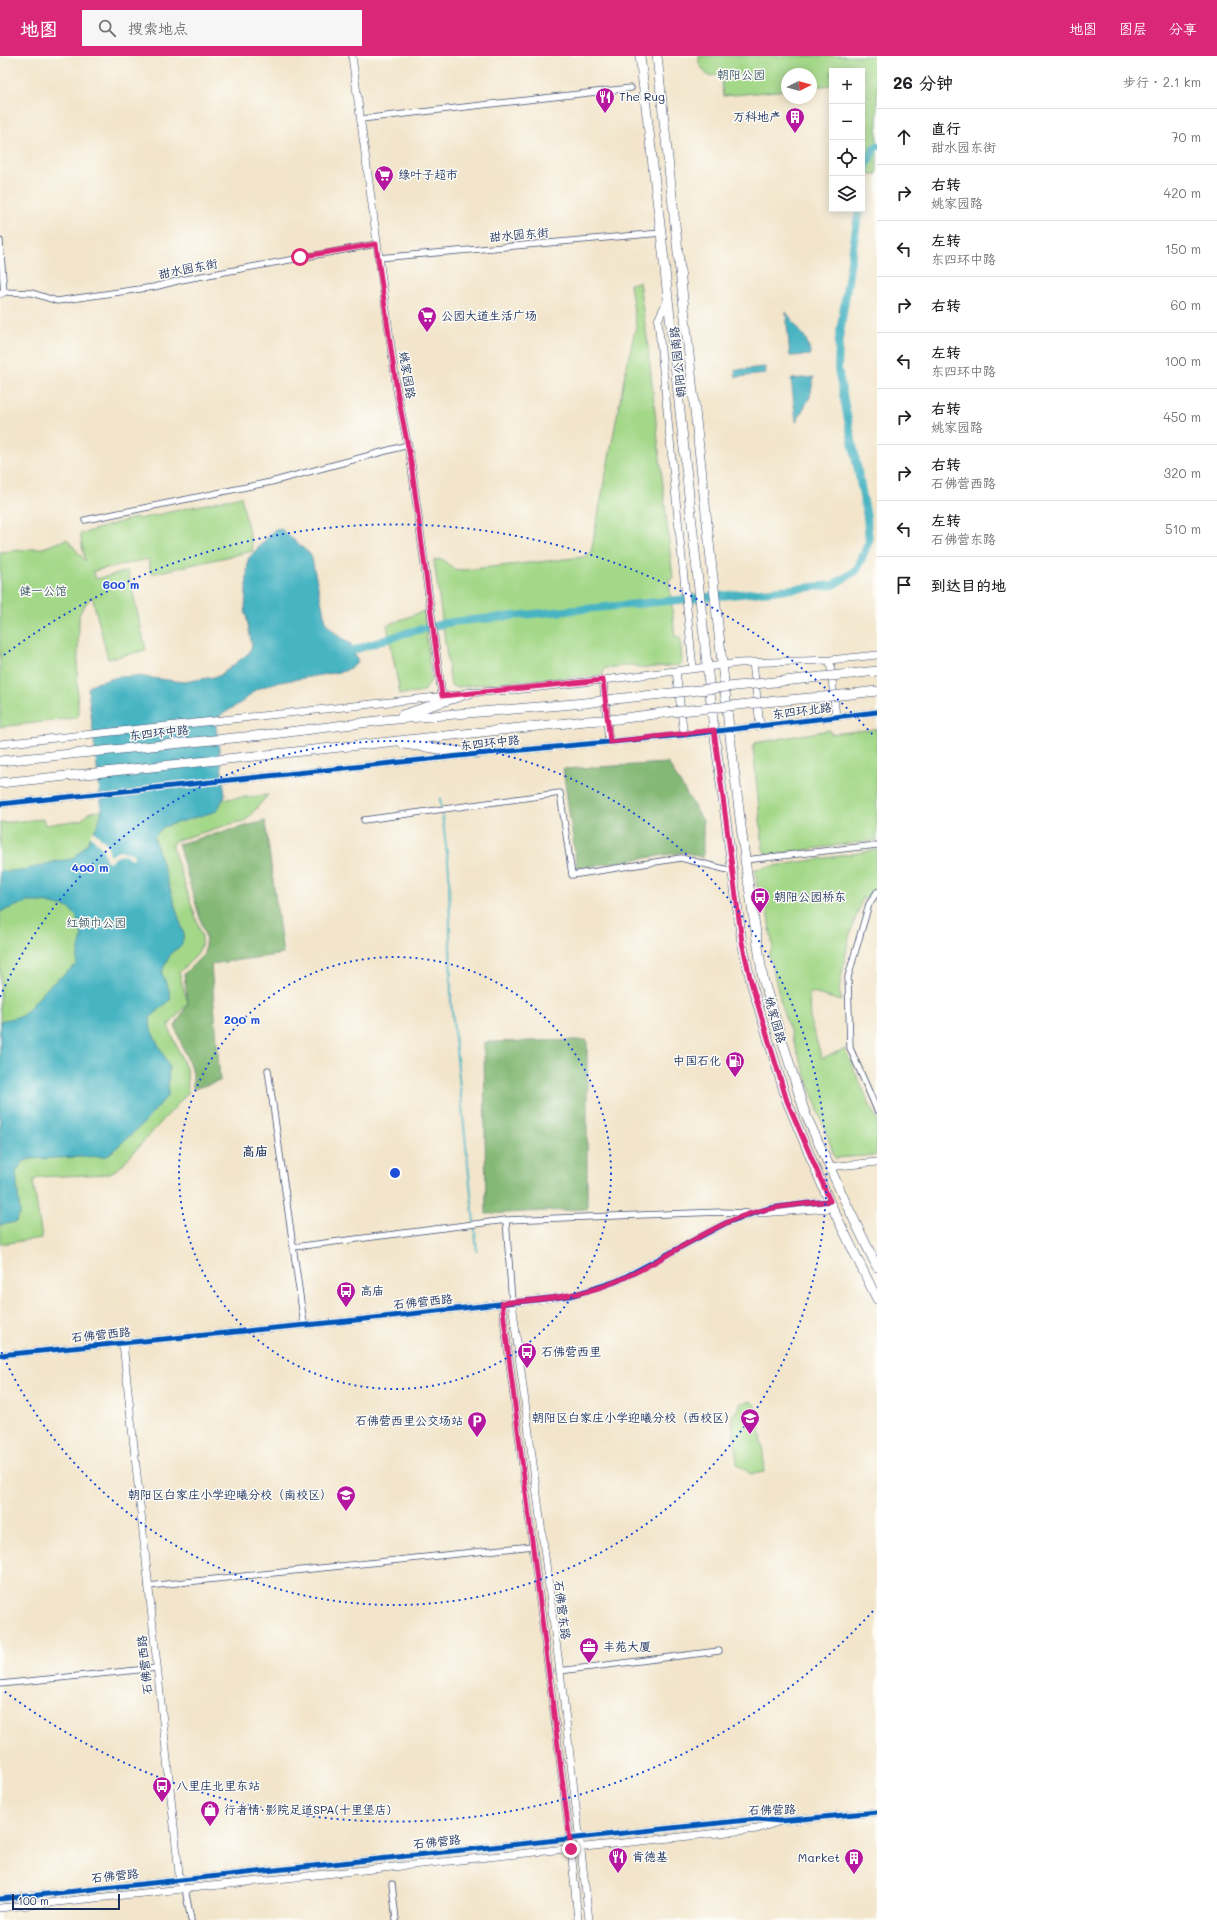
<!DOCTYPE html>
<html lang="zh">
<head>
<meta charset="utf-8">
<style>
  :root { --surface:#fff; --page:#f6f6f6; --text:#202124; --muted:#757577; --line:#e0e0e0; --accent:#db2777 }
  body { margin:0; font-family:Mali,"LXGW WenKai TC",sans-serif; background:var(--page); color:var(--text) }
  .controls { position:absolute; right:12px; top:12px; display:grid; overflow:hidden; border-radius:0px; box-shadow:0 2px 10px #0003 }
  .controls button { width:36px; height:36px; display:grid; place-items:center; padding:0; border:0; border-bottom:1px solid var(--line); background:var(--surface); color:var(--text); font:20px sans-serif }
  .compass { position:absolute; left:781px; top:12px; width:36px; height:36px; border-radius:50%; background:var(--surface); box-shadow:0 2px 10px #0003; rotate:84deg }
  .scale { position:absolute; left:12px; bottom:10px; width:108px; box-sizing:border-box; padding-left:4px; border:2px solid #1b2f5e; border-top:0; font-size:11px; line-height:14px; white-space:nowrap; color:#1b2f5e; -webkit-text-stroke:3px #fdfcf7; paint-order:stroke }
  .stop { position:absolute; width:12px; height:12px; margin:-9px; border:3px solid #db2777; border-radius:50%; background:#fff }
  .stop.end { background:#db2777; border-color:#fff; box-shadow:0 1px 4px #0008 }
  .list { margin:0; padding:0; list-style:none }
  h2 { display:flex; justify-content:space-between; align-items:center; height:52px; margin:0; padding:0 16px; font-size:17px }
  h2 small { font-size:13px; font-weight:400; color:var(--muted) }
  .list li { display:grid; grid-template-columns:26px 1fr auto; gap:12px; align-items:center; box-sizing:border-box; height:56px; padding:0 16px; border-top:1px solid var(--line) }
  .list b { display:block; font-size:15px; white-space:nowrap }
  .list p { margin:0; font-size:13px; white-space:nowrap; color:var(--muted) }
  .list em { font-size:13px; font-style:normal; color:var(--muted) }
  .icon { flex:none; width:22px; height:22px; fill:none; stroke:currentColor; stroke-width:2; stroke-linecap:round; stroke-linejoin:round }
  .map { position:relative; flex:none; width:877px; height:1864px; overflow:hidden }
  header { display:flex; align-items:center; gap:24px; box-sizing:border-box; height:56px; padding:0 20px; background:var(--accent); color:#fff }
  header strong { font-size:19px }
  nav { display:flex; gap:22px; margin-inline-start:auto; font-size:14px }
  .search { width:280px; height:36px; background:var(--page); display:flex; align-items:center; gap:10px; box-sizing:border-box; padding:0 14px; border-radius:0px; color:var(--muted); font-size:15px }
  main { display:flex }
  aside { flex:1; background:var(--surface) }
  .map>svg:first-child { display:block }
  .green { fill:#a4d889; stroke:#608474 }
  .forest { fill:#83b875; stroke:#4f746a }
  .water { fill:#46b4c2; stroke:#307290 }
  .pier { fill:#f2e5cb }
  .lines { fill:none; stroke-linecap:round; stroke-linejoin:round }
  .stream { stroke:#46b4c2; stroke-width:2 }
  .canal { stroke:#46b4c2; stroke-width:8 }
  .minor-casing { stroke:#3b4a6e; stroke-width:7 }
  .tertiary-casing { stroke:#3b4a6e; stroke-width:8 }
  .primary-casing { stroke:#3b4a6e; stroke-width:10 }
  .trunk-casing { stroke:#3b4a6e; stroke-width:10 }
  .minor { stroke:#fff; stroke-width:5.5 }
  .tertiary { stroke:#fff; stroke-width:7 }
  .primary { stroke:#fff; stroke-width:9 }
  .trunk { stroke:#fff; stroke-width:9 }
  .trunk-bridge-casing { stroke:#3b4a6e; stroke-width:10; stroke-linecap:butt }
  .trunk-bridge { stroke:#fff; stroke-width:9 }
  .cycleway-casing { stroke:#fdfcf7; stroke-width:8 }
  .cycleway { stroke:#0057b8; stroke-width:5 }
  .route { stroke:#db2777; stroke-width:5 }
  .ring { fill:none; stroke:#1d4ed8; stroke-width:2; stroke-dasharray:2 4 }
  .labels { text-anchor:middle; stroke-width:3; stroke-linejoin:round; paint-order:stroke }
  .park-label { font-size:12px; fill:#3d5969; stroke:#fdfcf7 }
  .poi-label { font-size:12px; fill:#1b2f5e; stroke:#fdfcf7; text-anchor:start }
  .street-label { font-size:12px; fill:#1b2f5e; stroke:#fdfcf7 }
  .neighbourhood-label { font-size:13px; font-weight:bold; fill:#1b2f5e; stroke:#fdfcf7 }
  .centre { fill:#1d4ed8; stroke:#fdfcf7; stroke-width:2 }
  .ring-label { font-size:12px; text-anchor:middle; font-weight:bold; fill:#1d4ed8; stroke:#fdfcf7; stroke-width:3; stroke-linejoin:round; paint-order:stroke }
</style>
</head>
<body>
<header>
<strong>地图</strong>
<div class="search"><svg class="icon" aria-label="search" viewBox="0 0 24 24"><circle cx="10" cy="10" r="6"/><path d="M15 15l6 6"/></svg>搜索地点</div>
<nav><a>地图</a><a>图层</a><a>分享</a></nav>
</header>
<main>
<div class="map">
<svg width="877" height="1864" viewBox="0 0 877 1864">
  <rect width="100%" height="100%" fill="#fdfcf7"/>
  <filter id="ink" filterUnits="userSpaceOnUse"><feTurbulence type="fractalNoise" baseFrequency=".025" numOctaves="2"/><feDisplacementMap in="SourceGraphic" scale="8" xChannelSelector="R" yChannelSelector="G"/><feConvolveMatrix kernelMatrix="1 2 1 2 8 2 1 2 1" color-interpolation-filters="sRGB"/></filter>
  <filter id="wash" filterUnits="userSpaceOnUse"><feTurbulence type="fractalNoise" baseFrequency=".012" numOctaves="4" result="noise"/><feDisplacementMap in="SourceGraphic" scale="16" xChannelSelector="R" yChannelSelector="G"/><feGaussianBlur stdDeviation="0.9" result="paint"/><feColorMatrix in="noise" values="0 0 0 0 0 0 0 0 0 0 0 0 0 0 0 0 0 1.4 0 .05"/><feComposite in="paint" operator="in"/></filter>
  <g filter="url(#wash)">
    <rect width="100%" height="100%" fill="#f2e5cb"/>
    <!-- green -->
    <path class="green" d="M699,0h178v118h-15v-103h-30v14l-21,2v-13h-24v16l-64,6 -2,-21 -13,1 -9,-12z
      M639,226l8,56 26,241 -4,1 6,57h5l2,24 -2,4 -36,3 -12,-3 -27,3 -2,6 -7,2 -84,5 -53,6 -8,-1 -17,-126 8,-1 12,10 9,1 121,-13 7,-5 35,-183 10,-43 -6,-42z
      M241,440l12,55 -102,23 -3,-15 -55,12 3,8 32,-8 18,79 -38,9 -16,-63 -10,13 -3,6c0,34 -4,67 0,100l-3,3 -76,9v-175l43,-4 24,-9 18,22 -5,-27 57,-17 2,2z
      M424,555l7,68c-5,17 -16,14 -31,15l-13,-69z
      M877,673v111l-109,15 -5,-5 -10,-103 2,-4 75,-13v4z
      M268,739l-23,26 -11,2 -60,18 -2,5 30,91c1,16 -13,25 -23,36l9,30 -20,23 19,45 1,22 -69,75 -11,6 -69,3 -6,4 9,57 -42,6v-421l43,-4 2,6 36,-5 9,-8z
      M877,794v34l-9,16 -5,-3 -14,40 -10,53 3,11 -33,-9 1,29 12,37 23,-9 28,63 4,6v37l-42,3 -52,-147 -14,-57 4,-6 -6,-38 -7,-4 -5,-37z
      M751,1345l7,8 7,63 -14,2 -14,-10 -5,-47 9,-14z"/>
    <!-- forest -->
    <path class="forest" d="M668,707l35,58v37l-18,-6 -108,16 -14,-99z
      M265,765l18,133 -72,10 9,117 -27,8v-16l-18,-46 13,-24 -4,-29 20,-20 2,-16 -28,-94z
      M587,984v169l-101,5 -2,-172z"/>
    <!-- water -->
    <path class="water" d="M786,256l20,27 5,16 -21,1z
      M765,311l1,7 -30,3 -1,-7z
      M814,321l-4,20 -14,25 -5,-43z
      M275,473h6l30,26 15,68 10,11 15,10 7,19 -13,8 -71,12 -19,7 -10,10 -30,19 10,76 -8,16 -54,16 -9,10 30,98 -3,11 -9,6 -8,14 -2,8 6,13 3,12 -21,19 1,12 18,36 -1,29 -25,29 -36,32 -77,3 -8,3 -6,11 4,40 -4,9 -16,3v-204l22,-5 27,-30 27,-21 6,-30 -6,-19 -7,-8 -26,-6h-16l-27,10v-41h21l33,-9 18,-3 15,-15 11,-20 4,-13 -14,-122 4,-5 26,-7 18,-1 48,6 35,-6 30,-23 3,-7 -7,-37 3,-50z"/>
    <!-- pier -->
    <path class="pier" d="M93,775l14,13 3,12 10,-6 14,4 -1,5 -9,-4 -6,1 -9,7 -3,-3 -3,-11 -13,-14z"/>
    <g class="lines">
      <!-- stream -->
      <path class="stream" d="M440,742l9,72 2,131 26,250"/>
      <!-- canal -->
      <path class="canal" d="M862,132l3,-19 9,-21 3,-2
        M354,594l55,-18 42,-10 382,-37 24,-15 12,-29 -2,-24 -29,-148 1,-30 20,-130"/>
    </g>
  </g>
  <g filter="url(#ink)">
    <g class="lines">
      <defs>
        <path id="minor" d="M361,63l270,-31
          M0,185l4,51 28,1 25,8 97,-14 27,-7 195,-36
          M378,202l283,-25
          M85,464l186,-38 137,-37
          M364,764l196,-27 12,82 109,-17 51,13
          M745,804l132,-15
          M877,836l-8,12 -21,73 2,71 27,62
          M268,1014l36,254
          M506,1164l6,82
          M294,1191l212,-27 215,-8 29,1
          M148,1530l385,-40
          M559,1615l160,-20
          M0,1628l157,-16
          M392,1828l4,36
          M185,1833l6,31"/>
        <path id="tertiary" d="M352,0l45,335 14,71 31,234
          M0,238l4,-2
          M668,243l-10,21 35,348
          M830,604l6,57
          M753,606l7,64
          M676,615l8,64
          M603,624l6,62
          M465,637l49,-3 89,-10 136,-17 91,-3 47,-5
          M0,688l455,-49
          M0,748l478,-50 206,-19 193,-23
          M829,1111l48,-5
          M759,1157l74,-5
          M512,1246l51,393 26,225
          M502,1247l68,536 8,81
          M123,1287l57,540
          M0,1299l347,-34 223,-25 47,-15 109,-58 43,-15 60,-7
          M0,1843l757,-80 23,2 97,-9
          M0,1852l757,-79 21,-7"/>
        <path id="primary" d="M640,0l21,177 53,497 28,212 9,40 36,119 42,100 48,98
          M657,0l72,672 17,139 17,112 42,134 40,88 32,66"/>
        <path id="trunk" d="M850,618l27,-3
          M774,626l47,-5
          M851,638l26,-3
          M615,643l47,-5
          M776,645l46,-4
          M402,659l68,-22
          M618,663l44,-6
          M403,688l75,10
          M0,705l264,-26 121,-15 200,-17
          M0,727l586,-62"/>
      </defs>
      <!-- minor casing -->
      <use href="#minor" class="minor-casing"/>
      <!-- tertiary casing -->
      <use href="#tertiary" class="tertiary-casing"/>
      <!-- primary casing -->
      <use href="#primary" class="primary-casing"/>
      <!-- trunk casing -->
      <use href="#trunk" class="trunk-casing"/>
      <!-- minor -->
      <use href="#minor" class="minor"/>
      <!-- tertiary -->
      <use href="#tertiary" class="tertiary"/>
      <!-- primary -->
      <use href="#primary" class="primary"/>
      <!-- trunk -->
      <use href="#trunk" class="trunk"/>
      <defs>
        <path id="trunk-bridge" d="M821,621l29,-3
          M662,638l112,-12
          M822,641l29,-3
          M585,647l30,-4
          M662,657l114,-12
          M586,665l32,-2"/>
      </defs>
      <!-- trunk-bridge casing -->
      <use href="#trunk-bridge" class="trunk-bridge-casing"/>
      <!-- trunk-bridge -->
      <use href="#trunk-bridge" class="trunk-bridge"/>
      <defs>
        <path id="cycleway" d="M0,748l478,-50 206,-19 193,-23
          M0,1299l347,-34 223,-25 47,-15 109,-58 43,-15 60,-7
          M0,1843l757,-80 23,2 97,-9"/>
      </defs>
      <!-- cycleway casing -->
      <use href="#cycleway" class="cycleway-casing"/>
      <!-- cycleway -->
      <use href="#cycleway" class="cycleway"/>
    </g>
  </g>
  <g class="lines" filter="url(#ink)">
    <!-- route -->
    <path class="route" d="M300,201l76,-13 21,147 14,71 31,234 161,-16 7,62 104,-12 28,212 9,40 36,119 43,100c-37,4 -71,6 -104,22 -44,20 -84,52 -131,66 -30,9 -62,11 -93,14l69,546"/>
  </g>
  <!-- distance rings -->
  <g class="ring">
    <circle cx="395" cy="1117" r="216"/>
    <path d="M0 941A432 432 0 1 1 0 1293"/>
    <path d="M873 1555A649 649 0 0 1 4 1635M4 599A649 649 0 0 1 873 679"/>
  </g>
  <!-- icons -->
  <defs>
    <symbol id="restaurant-pin" viewBox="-11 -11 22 30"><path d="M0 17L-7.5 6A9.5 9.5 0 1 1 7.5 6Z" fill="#b5179e" stroke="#fdfcf7"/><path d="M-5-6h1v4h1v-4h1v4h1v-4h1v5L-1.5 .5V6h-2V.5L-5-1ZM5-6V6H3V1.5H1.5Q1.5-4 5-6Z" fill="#fff"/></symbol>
    <symbol id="building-pin" viewBox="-11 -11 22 30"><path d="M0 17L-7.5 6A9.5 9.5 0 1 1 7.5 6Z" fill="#b5179e" stroke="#fdfcf7"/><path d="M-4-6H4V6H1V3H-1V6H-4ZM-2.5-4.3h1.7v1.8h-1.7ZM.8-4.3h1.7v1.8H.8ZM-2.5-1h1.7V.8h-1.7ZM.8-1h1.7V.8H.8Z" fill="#fff"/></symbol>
    <symbol id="supermarket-pin" viewBox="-11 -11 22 30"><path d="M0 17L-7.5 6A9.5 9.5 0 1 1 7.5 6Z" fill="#b5179e" stroke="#fdfcf7"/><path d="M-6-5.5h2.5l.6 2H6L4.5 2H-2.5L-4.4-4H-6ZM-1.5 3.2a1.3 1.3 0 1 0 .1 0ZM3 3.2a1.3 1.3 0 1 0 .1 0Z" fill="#fff"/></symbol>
    <symbol id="bus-pin" viewBox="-11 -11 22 30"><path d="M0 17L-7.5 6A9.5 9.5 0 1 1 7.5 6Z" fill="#b5179e" stroke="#fdfcf7"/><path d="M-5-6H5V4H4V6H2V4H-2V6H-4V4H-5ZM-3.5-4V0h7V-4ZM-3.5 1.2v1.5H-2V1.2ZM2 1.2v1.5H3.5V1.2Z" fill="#fff"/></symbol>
    <symbol id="fuel-pin" viewBox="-11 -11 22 30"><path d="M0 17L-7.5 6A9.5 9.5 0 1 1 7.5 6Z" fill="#b5179e" stroke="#fdfcf7"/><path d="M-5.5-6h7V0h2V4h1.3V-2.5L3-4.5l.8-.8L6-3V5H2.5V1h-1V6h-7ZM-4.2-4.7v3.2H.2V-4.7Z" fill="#fff"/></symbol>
    <symbol id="school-pin" viewBox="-11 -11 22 30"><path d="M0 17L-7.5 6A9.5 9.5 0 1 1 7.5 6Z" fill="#b5179e" stroke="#fdfcf7"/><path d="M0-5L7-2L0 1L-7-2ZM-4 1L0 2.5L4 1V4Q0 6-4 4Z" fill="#fff"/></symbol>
    <symbol id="parking-pin" viewBox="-11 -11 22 30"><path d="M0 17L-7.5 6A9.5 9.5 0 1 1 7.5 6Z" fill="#b5179e" stroke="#fdfcf7"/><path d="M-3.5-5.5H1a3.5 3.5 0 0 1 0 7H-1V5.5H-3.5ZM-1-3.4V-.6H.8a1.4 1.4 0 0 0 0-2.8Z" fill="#fff"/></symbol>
    <symbol id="office-pin" viewBox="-11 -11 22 30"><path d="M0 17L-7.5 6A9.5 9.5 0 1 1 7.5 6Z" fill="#b5179e" stroke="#fdfcf7"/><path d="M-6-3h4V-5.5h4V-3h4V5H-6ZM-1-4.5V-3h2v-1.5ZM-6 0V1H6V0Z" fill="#fff"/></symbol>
    <symbol id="shop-pin" viewBox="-11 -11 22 30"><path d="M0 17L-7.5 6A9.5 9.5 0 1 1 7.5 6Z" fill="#b5179e" stroke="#fdfcf7"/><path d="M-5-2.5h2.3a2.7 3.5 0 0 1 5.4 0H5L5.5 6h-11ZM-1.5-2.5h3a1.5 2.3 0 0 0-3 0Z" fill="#fff"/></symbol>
  </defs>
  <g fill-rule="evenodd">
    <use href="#restaurant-pin" x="594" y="30" width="22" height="30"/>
    <use href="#building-pin" x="784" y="50" width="22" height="30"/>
    <use href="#supermarket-pin" x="373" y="108" width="22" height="30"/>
    <use href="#supermarket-pin" x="416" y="249" width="22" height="30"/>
    <use href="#bus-pin" x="749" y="830" width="22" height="30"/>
    <use href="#fuel-pin" x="724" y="994" width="22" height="30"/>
    <use href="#bus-pin" x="335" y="1224" width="22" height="30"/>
    <use href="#bus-pin" x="516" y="1285" width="22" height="30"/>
    <use href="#school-pin" x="739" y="1351" width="22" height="30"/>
    <use href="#parking-pin" x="466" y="1354" width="22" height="30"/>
    <use href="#school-pin" x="335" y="1428" width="22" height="30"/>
    <use href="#office-pin" x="578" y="1580" width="22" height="30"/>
    <use href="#bus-pin" x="151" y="1719" width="22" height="30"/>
    <use href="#shop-pin" x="199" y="1743" width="22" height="30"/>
    <use href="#restaurant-pin" x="607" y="1790" width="22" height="30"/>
    <use href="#building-pin" x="843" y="1791" width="22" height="30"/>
  </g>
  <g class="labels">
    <!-- park labels -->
    <g class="park-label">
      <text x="741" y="23">朝阳公园</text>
      <text x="43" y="539">健一公馆</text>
      <text x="96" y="871">红领巾公园</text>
    </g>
    <!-- poi labels -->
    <g class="poi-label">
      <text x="619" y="45">The Rug</text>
      <text x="781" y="65" text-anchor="end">万科地产</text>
      <text x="398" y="123">绿叶子超市</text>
      <text x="441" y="264">公园大道生活广场</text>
      <text x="774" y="845">朝阳公园桥东</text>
      <text x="721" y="1009" text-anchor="end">中国石化</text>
      <text x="360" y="1239">高庙</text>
      <text x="541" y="1300">石佛营西里</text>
      <text x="736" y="1366" text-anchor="end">朝阳区白家庄小学迎曦分校（西校区）</text>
      <text x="463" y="1369" text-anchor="end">石佛营西里公交场站</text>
      <text x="332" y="1443" text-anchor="end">朝阳区白家庄小学迎曦分校（南校区）</text>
      <text x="603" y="1595">丰苑大厦</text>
      <text x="176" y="1734">八里庄北里东站</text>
      <text x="224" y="1758">行者情·影院足道SPA(十里堡店)</text>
      <text x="632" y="1805">肯德基</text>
      <text x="840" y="1806" text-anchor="end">Market</text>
    </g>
    <!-- street labels -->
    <g class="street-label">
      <text transform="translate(519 179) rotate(-5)" y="4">甜水园东街</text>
      <text transform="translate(188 213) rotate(-11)" y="4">甜水园东街</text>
      <text transform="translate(678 306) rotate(-96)" y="4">朝阳公园南路</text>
      <text transform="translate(407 319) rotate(81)" y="4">姚家园路</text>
      <text transform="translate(802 655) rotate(-7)" y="4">东四环北路</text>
      <text transform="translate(159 677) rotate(-6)" y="4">东四环中路</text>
      <text transform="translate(490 687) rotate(-6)" y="4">东四环中路</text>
      <text transform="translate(775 964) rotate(74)" y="4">姚家园路</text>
      <text transform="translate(423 1246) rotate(-6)" y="4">石佛营西路</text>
      <text transform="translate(101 1279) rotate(-6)" y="4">石佛营西路</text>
      <text transform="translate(562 1554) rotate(83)" y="4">石佛营东路</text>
      <text transform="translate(145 1609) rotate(-96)" y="4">石佛营西路</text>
      <text transform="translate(772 1754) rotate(-1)" y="4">石佛营路</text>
      <text transform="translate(437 1786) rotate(-6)" y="4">石佛营路</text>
      <text transform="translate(115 1820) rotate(-6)" y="4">石佛营路</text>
    </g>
    <!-- neighbourhood labels -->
    <g class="neighbourhood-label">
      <text x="255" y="1100">高庙</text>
    </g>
  </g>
  <circle cx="395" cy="1117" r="6" class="centre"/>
  <g class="ring-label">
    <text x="121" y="533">600 m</text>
    <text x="90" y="816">400 m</text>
    <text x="242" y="968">200 m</text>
  </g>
</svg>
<div class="controls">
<button>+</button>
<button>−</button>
<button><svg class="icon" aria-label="locate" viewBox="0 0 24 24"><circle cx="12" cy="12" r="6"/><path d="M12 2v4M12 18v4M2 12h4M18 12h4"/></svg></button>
<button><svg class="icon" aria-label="layers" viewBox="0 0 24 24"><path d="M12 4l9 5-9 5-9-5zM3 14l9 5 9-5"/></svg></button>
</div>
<svg class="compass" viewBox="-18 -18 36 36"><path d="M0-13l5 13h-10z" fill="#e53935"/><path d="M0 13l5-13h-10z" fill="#757577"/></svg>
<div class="scale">100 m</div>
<div class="stop" style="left:300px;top:201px"></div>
<div class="stop end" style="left:571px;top:1793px"></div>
</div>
<aside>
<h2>26 分钟<small>步行 · 2.1 km</small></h2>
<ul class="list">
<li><svg class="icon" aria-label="ahead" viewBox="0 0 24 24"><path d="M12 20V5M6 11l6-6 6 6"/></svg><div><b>直行</b><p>甜水园东街</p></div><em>70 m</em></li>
<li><svg class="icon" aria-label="right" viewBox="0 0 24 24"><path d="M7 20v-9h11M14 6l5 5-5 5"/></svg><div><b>右转</b><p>姚家园路</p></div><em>420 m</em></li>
<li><svg class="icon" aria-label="left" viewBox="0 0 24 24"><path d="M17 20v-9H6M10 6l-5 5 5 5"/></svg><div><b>左转</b><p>东四环中路</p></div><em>150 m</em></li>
<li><svg class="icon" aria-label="right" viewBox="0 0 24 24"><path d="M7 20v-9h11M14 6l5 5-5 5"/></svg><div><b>右转</b></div><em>60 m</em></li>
<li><svg class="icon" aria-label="left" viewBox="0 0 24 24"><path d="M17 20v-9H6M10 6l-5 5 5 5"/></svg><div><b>左转</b><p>东四环中路</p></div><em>100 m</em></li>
<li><svg class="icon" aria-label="right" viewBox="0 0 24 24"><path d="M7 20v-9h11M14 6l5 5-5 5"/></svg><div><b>右转</b><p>姚家园路</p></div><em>450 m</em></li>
<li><svg class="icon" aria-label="right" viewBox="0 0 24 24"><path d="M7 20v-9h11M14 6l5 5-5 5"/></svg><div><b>右转</b><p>石佛营西路</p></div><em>320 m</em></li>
<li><svg class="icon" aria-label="left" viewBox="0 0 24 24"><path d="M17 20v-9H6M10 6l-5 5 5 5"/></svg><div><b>左转</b><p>石佛营东路</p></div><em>510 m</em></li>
<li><svg class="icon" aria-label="arrive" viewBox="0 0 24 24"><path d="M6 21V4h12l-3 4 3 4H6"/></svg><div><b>到达目的地</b></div></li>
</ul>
</aside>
</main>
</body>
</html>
